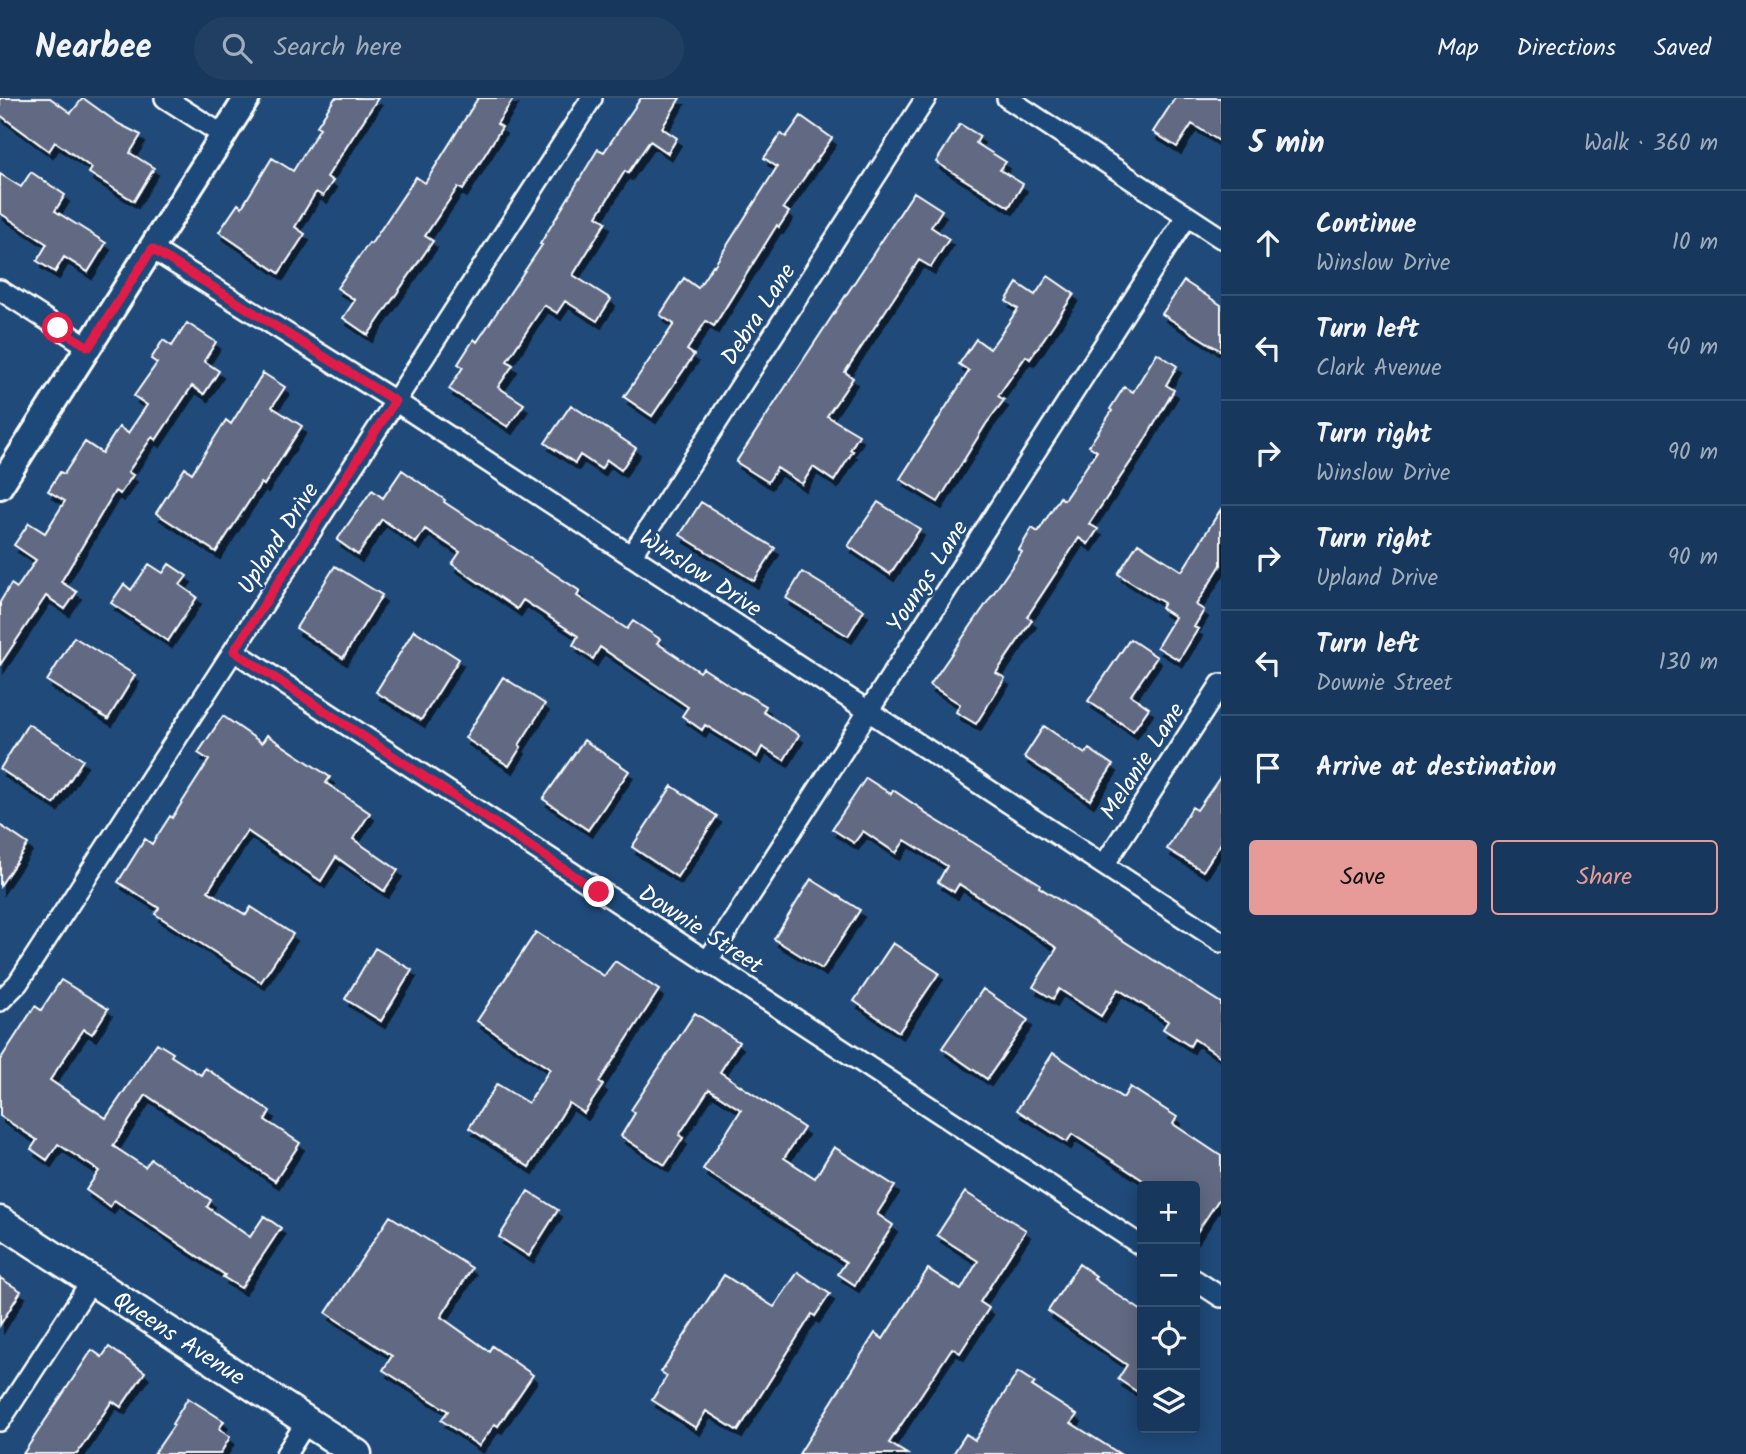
<!DOCTYPE html>
<html lang="en">
<head>
<meta charset="utf-8">
<style>
  :root { --surface:#17385c; --page:#203f62; --text:#f1f3f6; --muted:#9eacbb; --line:#365272; --accent:#e69b98 }
  body { margin:0; font-family:Kalam,sans-serif; background:var(--page); color:var(--text) }
  .controls { position:absolute; right:21px; bottom:21px; display:grid; overflow:hidden; border-radius:7px; box-shadow:0 4px 18px #0003 }
  .controls button { width:63px; height:63px; display:grid; place-items:center; padding:0; border:0; border-bottom:2px solid var(--line); background:var(--surface); color:var(--text); font:35px sans-serif }
  .stop { position:absolute; width:21px; height:21px; margin:-16px; border:5px solid #e11d48; border-radius:50%; background:#fff }
  .stop.end { background:#e11d48; border-color:#fff; box-shadow:0 2px 7px #0008 }
  .list { margin:0; padding:0; list-style:none }
  h2 { display:flex; justify-content:space-between; align-items:center; height:91px; margin:0; padding:0 28px; font-size:30px }
  h2 small { font-size:23px; font-weight:400; color:var(--muted) }
  .list li { display:grid; grid-template-columns:46px 1fr auto; gap:21px; align-items:center; box-sizing:border-box; height:105px; padding:0 28px; border-top:2px solid var(--line) }
  .list b { display:block; font-size:26px; white-space:nowrap }
  .list p { margin:0; font-size:23px; white-space:nowrap; color:var(--muted) }
  .list em { font-size:23px; font-style:normal; color:var(--muted) }
  .actions { display:flex; gap:14px; padding:21px 28px }
  .actions a { flex:1; padding:16px 0; border:2px solid var(--accent); border-radius:7px; text-align:center; font-size:24px; color:var(--accent) }
  .actions .main { background:var(--accent); color:#111 }
  .icon { flex:none; width:38px; height:38px; fill:none; stroke:currentColor; stroke-width:2; stroke-linecap:round; stroke-linejoin:round }
  .map { position:relative; flex:none; width:1221px; height:1356px; overflow:hidden }
  header { display:flex; align-items:center; gap:42px; box-sizing:border-box; height:98px; padding:0 35px; background:var(--surface); border-bottom:2px solid var(--line) }
  header strong { font-size:33px }
  nav { display:flex; gap:38px; margin-inline-start:auto; font-size:24px }
  .search { width:490px; height:63px; background:var(--page); display:flex; align-items:center; gap:18px; box-sizing:border-box; padding:0 24px; border-radius:38px; color:var(--muted); font-size:26px }
  main { display:flex }
  aside { flex:1; background:var(--surface) }
  .map>svg:first-child { display:block }
  .building { fill:#626b83; stroke:#fff; stroke-width:2; filter:url(#shadow) }
  .lines { fill:none; stroke-linecap:round; stroke-linejoin:round }
  .minor-casing { stroke:#fff; stroke-width:24 }
  .tertiary-casing { stroke:#fff; stroke-width:30 }
  .secondary-casing { stroke:#fff; stroke-width:33 }
  .minor { stroke:#1f4a7a; stroke-width:19 }
  .tertiary { stroke:#1f4a7a; stroke-width:24 }
  .secondary { stroke:#1f4a7a; stroke-width:28 }
  .route { stroke:#e11d48; stroke-width:9 }
  .labels { text-anchor:middle; stroke-width:5; stroke-linejoin:round; paint-order:stroke }
  .street-label { font-size:24px; fill:#fff; stroke:#1f4a7a }
</style>
</head>
<body>
<header>
<strong>Nearbee</strong>
<div class="search"><svg class="icon" aria-label="search" viewBox="0 0 24 24"><circle cx="10" cy="10" r="6"/><path d="M15 15l6 6"/></svg>Search here</div>
<nav><a>Map</a><a>Directions</a><a>Saved</a></nav>
</header>
<main>
<div class="map">
<svg width="1221" height="1356" viewBox="0 0 1221 1356">
  <defs>
    <filter id="shadow"><feDropShadow dx="4" dy="7" stdDeviation="0" flood-color="#0009"/></filter>
  </defs>
  <rect width="100%" height="100%" fill="#1f4a7a"/>
  <filter id="ink" filterUnits="userSpaceOnUse"><feTurbulence type="fractalNoise" baseFrequency=".0143" numOctaves="2"/><feDisplacementMap in="SourceGraphic" scale="14" xChannelSelector="R" yChannelSelector="G"/><feConvolveMatrix kernelMatrix="1 2 1 2 8 2 1 2 1" color-interpolation-filters="sRGB"/></filter>
  <g filter="url(#ink)">
    <!-- building -->
    <path class="building" d="M0,0h50l21,15 12,-15 36,26 22,11 -11,18 24,15 -20,33 -45,-28 3,-5 -37,-26 -6,9 -49,-36z
      M335,0h43l-51,79 6,4 -10,15 -7,-4 -21,35 10,7 -26,39 -60,-41 19,-28 4,3 30,-49 21,13 27,-43 -3,-2z
      M478,0h36l-17,26 5,3 -39,63 -5,-3 -33,49 8,5 -65,94 -25,-17 12,-18 -18,-12 32,-45 2,1 45,-67 9,6z
      M641,0h39l-18,30 15,10 -9,15 -18,-12 -22,32 -3,-2 -28,45 9,6 -33,53 38,24 -14,22 -32,-20 -8,12 -13,-8 -37,56 6,4 -15,22 26,17 -16,23 -59,-38 14,-22 -5,-3 16,-25 3,3 65,-97 -2,-1 58,-95 6,3z
      M1175,0h46v44l-29,-18 -15,23 -24,-15z
      M801,18l31,22 -49,70 6,4 -10,15 -2,-2 -63,101 -8,-5 -19,29 7,5 -42,61 -28,-19 50,-73 -14,-9 24,-37 14,10 15,-23 1,1 63,-99 -13,-9 17,-24 5,3z
      M960,26l20,12 -4,7 30,19 -6,8 23,14 -14,23 -73,-45z
      M31,74l34,23 -10,16 51,32 -18,29 -24,-15 -9,15 -18,-11 10,-17 -47,-31v-39l21,13z
      M914,94l28,18 -11,17 18,12 -18,28 -12,-7 -74,112 8,6 -26,38 32,19 -9,15 3,1 -19,30 -21,-14 -11,17 -25,-16 -9,14 -32,-20z
      M1048,178l26,18 -44,65 -4,-3 -28,40 6,4 -18,24 -48,78 -38,-23 69,-108 -10,-7 17,-25 14,10 28,-40 -12,-8 11,-18 18,12z
      M1184,183l37,24v46l-59,-37z
      M187,225l29,19 -12,19 15,10 -15,23 -12,-8 -36,54 -4,-3 -24,35 5,3 -13,19 -5,-3 -54,91 16,10 -12,17 -19,-13 -46,69v-63l11,-18 6,4 19,-28 -22,-15 15,-22 16,10 20,-32 -17,-10 12,-19 4,2 21,-32 17,11 17,-26 9,6 19,-28 -13,-9 23,-33 -6,-4 12,-19 9,6z
      M1157,255l20,13 -11,19 8,5 -32,55 -53,79 9,5 -10,15 -9,-6 -52,79 5,3 -36,53 9,5 -29,46 -20,-12 4,-8 -30,-19 92,-133 -3,-2 13,-22 6,4 22,-35 4,3 33,-49 -8,-5 23,-35 -2,-2 14,-22 9,5z
      M263,275l22,14 -13,20 30,19 -38,59 -3,-2 -45,69 -60,-39 29,-45 7,5 34,-53 5,4z
      M571,307l65,43 -15,22 -14,-10 -6,9 -21,-14 -5,8 -30,-20z
      M402,372l43,30 -1,2 136,89 -3,5 50,33 6,-8 27,18 -3,4 43,29 3,-4 38,25 1,-1 24,14 -3,6 36,23 -15,25 -22,-13 -5,10 -52,-32 -3,5 -20,-14 6,-9 -88,-60 -7,12 -20,-14 5,-9 -55,-36 -6,9 -65,-45 8,-12 -35,-23 -9,14 -34,-24 -24,36 -21,-15 35,-50 11,8z
      M701,404l74,46 -21,33 -74,-46z
      M878,404l42,27 -30,45 -42,-28z
      M1221,411v56l-25,40 8,5 -10,17 4,2 -19,31 -22,-13 18,-30 -14,-9 3,-5 -46,-29 20,-31 44,28z
      M149,466l14,9 6,-9 18,12 -7,9 17,12 -29,44 -57,-38 13,-19 7,6z
      M335,468l47,29 -39,63 -47,-30z
      M802,474l62,38 -16,26 -62,-38z
      M414,532l45,29 -38,61 -45,-28z
      M74,539l61,38 -27,44 -61,-38z
      M1130,541l27,18 -26,38 18,13 -16,23 -45,-30z
      M503,579l42,27 -26,41 2,2 -12,19 -44,-28z
      M223,618l39,27 5,-8 63,42 -4,6 44,30 -17,26 45,31 -14,21 -48,-34 -15,24 -74,-50 -39,60 38,24 5,-8 42,27 -32,48 -106,-68 4,-6 -41,-26 27,-43 7,5 18,-28 2,2 37,-58 -11,-7z
      M28,626l55,36 -29,44 -54,-35z
      M1044,628l41,28 4,-5 24,16 -23,35 -66,-43z
      M584,642l45,31 -41,59 -45,-31z
      M1221,678v67l-18,28 -36,-22 25,-42 5,3z
      M866,680l25,16 2,-4 31,21 -1,1 87,53 30,19 -1,3 182,116v54l-27,-18 -4,7 -27,-17 5,-8 -50,-32 -17,27 -42,-27 -6,10 -20,-12 24,-39 -98,-64 -5,8 -16,-10 9,-16 -42,-26 -9,13 -33,-22 -9,12 -22,-14z
      M672,688l45,30 -40,61 -45,-30z
      M0,727l28,19 -28,42z
      M811,781l49,31 -38,59 -48,-30z
      M536,834l68,44 11,-15 44,29 -60,92 4,3 -19,28 -15,-10 -40,64 -60,-39 28,-44 31,19 22,-34 -73,-48z
      M893,845l46,30 -40,59 -45,-31z
      M375,850l37,22 -31,51 -36,-22z
      M61,882l47,29 -16,25 -8,-5 -34,51 56,38 51,-75 16,10 -2,3 30,19 4,-7 65,43 -5,9 35,23 -25,38 -129,-86 -33,51 32,21 6,-8 60,41 -4,7 43,30 14,-21 17,12 -40,60 -18,-11 2,-2 -111,-75 -4,7 -24,-17 13,-19 -41,-27 -11,16 -16,-11 6,-9 -37,-24v-56l35,-54 6,4z
      M983,891l45,31 -41,59 -45,-31z
      M695,915l44,29 -19,30 84,56 -20,30 31,20 19,-31 61,39 -18,28 16,11 -38,60 -17,-11 8,-12 -143,-93 38,-59 -32,-21 -30,46 4,3 -18,27 -44,-29 14,-23 -4,-3z
      M1053,955l70,45 7,-11 47,30 -4,7 48,32v40l-26,39v-49h-43l-80,-52 -5,8 -50,-32z
      M528,1093l30,19 -29,46 -30,-19z
      M965,1094l61,38 -46,72 9,6 -29,45 -8,-5 -63,95 18,11h-108l76,-121 8,6 45,-70 33,21 17,-29 -41,-26z
      M390,1118l82,52 -31,49 48,34 3,-5 41,29 -35,51 -3,-2 -16,22 -38,-26 7,-9 -65,-41 9,-14 -66,-43z
      M1079,1166l17,12 -2,3 48,32v84l-24,-16 9,-14 -79,-54z
      M798,1174l32,22 -15,22 -3,-2 -74,117 -32,-20 -10,17 -44,-28 15,-24 -6,-4 63,-97 50,32z
      M0,1180l21,13 -21,34z
      M109,1249l36,25 -24,35 -9,-6 -35,53h-54l69,-104 10,7z
      M1018,1274l17,11 -3,3 45,29 -6,8 49,31h-167l13,-20 9,6z
      M188,1300l36,23 -5,8 11,8 -10,17h-66l20,-29 -2,-1z"/>
    <g class="lines">
      <defs>
        <path id="minor" d="M165,0l58,37
          M1007,0l214,140
          M152,151l243,152 826,541
          M0,192l89,57
          M631,458l295,-458
          M234,553l908,595
          M1104,767l117,-181
          M707,864l480,-746
          M0,903l18,-18 574,-885
          M1195,1182l26,17
          M0,1323l92,-141
          M286,1356l21,-33"/>
        <path id="tertiary" d="M0,388l247,-388"/>
        <g id="secondary">
          <path id="s1" d="M0,1123l357,233"/>
        </g>
      </defs>
      <!-- minor casing -->
      <use href="#minor" class="minor-casing"/>
      <!-- tertiary casing -->
      <use href="#tertiary" class="tertiary-casing"/>
      <!-- secondary casing -->
      <use href="#secondary" class="secondary-casing"/>
      <!-- minor -->
      <use href="#minor" class="minor"/>
      <!-- tertiary -->
      <use href="#tertiary" class="tertiary"/>
      <!-- secondary -->
      <use href="#secondary" class="secondary"/>
    </g>
  </g>
  <g class="lines" filter="url(#ink)">
    <!-- route -->
    <path class="route" d="M58,230l31,19 63,-98 243,152 -161,250 365,241"/>
  </g>
  <g class="labels">
    <!-- street labels -->
    <g class="street-label">
      <text transform="translate(758 216) rotate(-57)" y="8">Debra Lane</text>
      <text transform="translate(278 440) rotate(-57)" y="8">Upland Drive</text>
      <text transform="translate(701 475) rotate(33)" y="8">Winslow Drive</text>
      <text transform="translate(927 478) rotate(-57)" y="8">Youngs Lane</text>
      <text transform="translate(1142 663) rotate(-57)" y="8">Melanie Lane</text>
      <text transform="translate(701 831) rotate(33)" y="8">Downie Street</text>
      <text dy="8" stroke="none"><textPath href="#s1" startOffset="214">Queens Avenue</textPath></text>
    </g>
  </g>
</svg>
<div class="controls">
<button>+</button>
<button>−</button>
<button><svg class="icon" aria-label="locate" viewBox="0 0 24 24"><circle cx="12" cy="12" r="6"/><path d="M12 2v4M12 18v4M2 12h4M18 12h4"/></svg></button>
<button><svg class="icon" aria-label="layers" viewBox="0 0 24 24"><path d="M12 4l9 5-9 5-9-5zM3 14l9 5 9-5"/></svg></button>
</div>
<div class="stop" style="left:58px;top:230px"></div>
<div class="stop end" style="left:599px;top:794px"></div>
</div>
<aside>
<h2>5 min<small>Walk · 360 m</small></h2>
<ul class="list">
<li><svg class="icon" aria-label="ahead" viewBox="0 0 24 24"><path d="M12 20V5M6 11l6-6 6 6"/></svg><div><b>Continue</b><p>Winslow Drive</p></div><em>10 m</em></li>
<li><svg class="icon" aria-label="left" viewBox="0 0 24 24"><path d="M17 20v-9H6M10 6l-5 5 5 5"/></svg><div><b>Turn left</b><p>Clark Avenue</p></div><em>40 m</em></li>
<li><svg class="icon" aria-label="right" viewBox="0 0 24 24"><path d="M7 20v-9h11M14 6l5 5-5 5"/></svg><div><b>Turn right</b><p>Winslow Drive</p></div><em>90 m</em></li>
<li><svg class="icon" aria-label="right" viewBox="0 0 24 24"><path d="M7 20v-9h11M14 6l5 5-5 5"/></svg><div><b>Turn right</b><p>Upland Drive</p></div><em>90 m</em></li>
<li><svg class="icon" aria-label="left" viewBox="0 0 24 24"><path d="M17 20v-9H6M10 6l-5 5 5 5"/></svg><div><b>Turn left</b><p>Downie Street</p></div><em>130 m</em></li>
<li><svg class="icon" aria-label="arrive" viewBox="0 0 24 24"><path d="M6 21V4h12l-3 4 3 4H6"/></svg><div><b>Arrive at destination</b></div></li>
</ul>
<div class="actions"><a class="main">Save</a><a>Share</a></div>
</aside>
</main>
</body>
</html>
